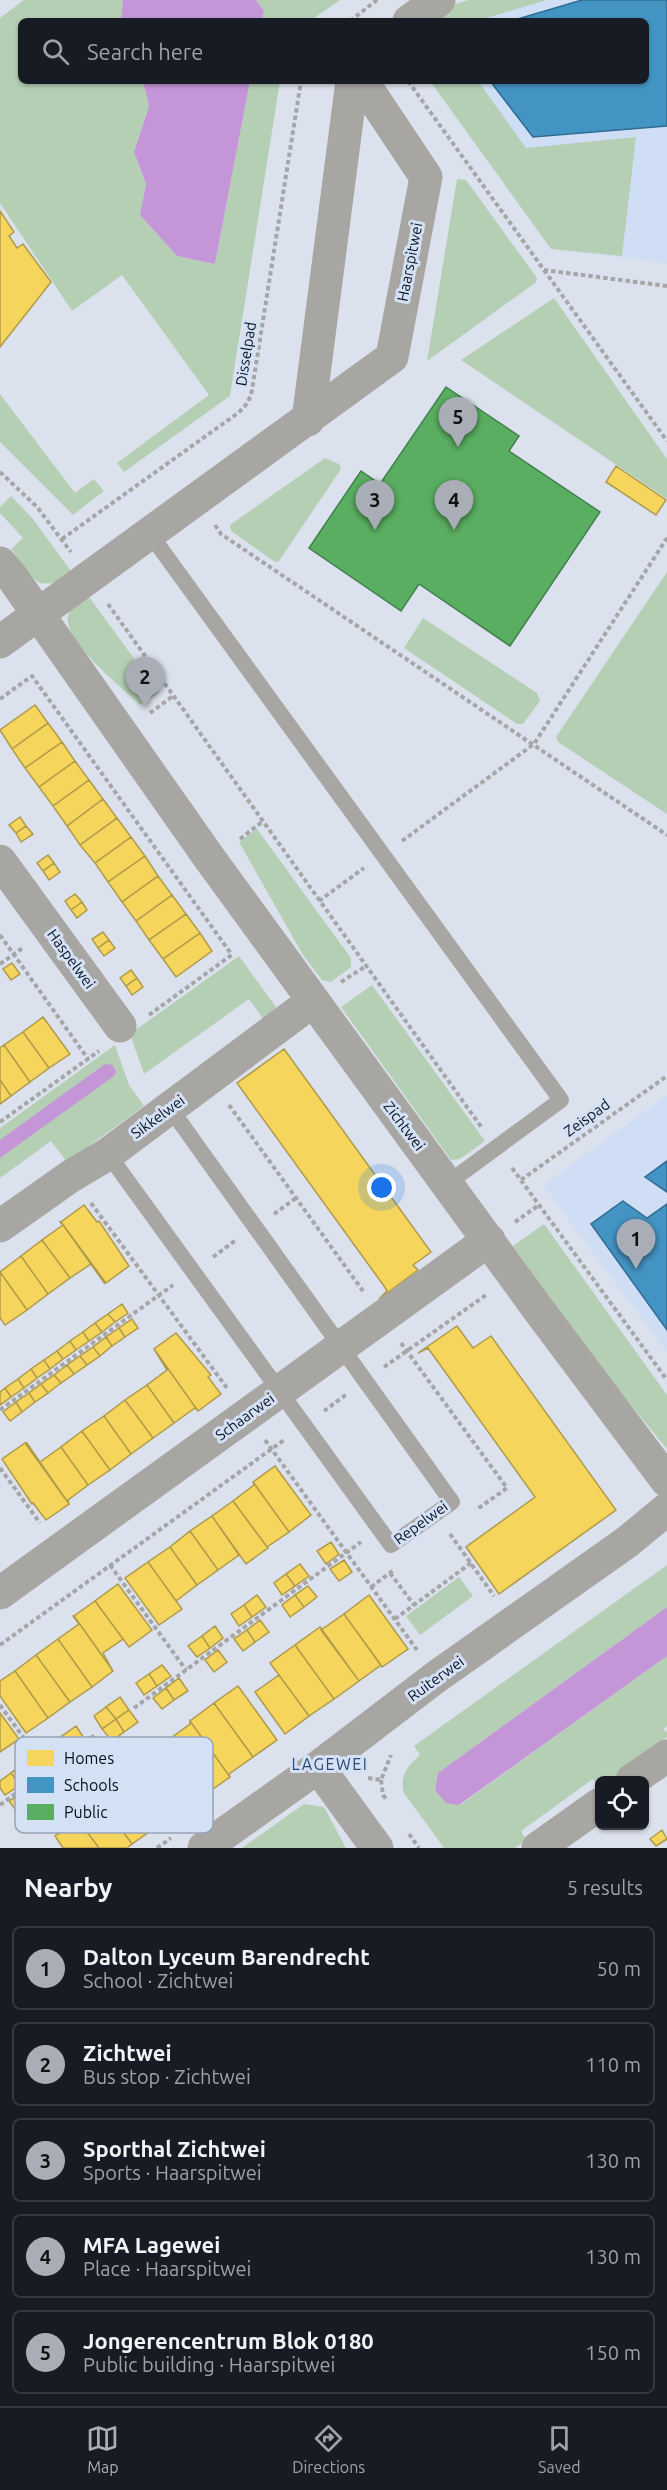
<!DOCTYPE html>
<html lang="en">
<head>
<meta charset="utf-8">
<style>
  :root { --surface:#171b24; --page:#20242c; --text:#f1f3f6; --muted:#9ea1a6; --line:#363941; --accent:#a9aeb6 }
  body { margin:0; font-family:Ubuntu,sans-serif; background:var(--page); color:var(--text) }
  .controls { position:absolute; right:18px; bottom:18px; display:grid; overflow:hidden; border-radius:9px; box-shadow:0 2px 4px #0004 }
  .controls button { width:54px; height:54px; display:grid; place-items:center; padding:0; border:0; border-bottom:2px solid var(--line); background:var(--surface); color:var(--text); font:30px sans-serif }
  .you { position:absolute; left:382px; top:1188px; width:21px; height:21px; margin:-15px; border:4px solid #fff; border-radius:50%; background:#1a73e8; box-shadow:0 0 0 9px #1a73e833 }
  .badge { display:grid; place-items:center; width:39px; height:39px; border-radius:50%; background:var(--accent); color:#111; font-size:20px; font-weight:700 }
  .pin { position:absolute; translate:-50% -50px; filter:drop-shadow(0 2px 3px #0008) }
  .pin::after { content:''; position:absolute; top:32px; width:21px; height:18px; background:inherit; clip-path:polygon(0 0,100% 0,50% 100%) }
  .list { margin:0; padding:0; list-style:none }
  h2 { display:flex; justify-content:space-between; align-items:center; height:78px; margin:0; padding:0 24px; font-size:26px }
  h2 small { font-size:20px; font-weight:400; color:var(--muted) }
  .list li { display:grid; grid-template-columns:39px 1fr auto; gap:18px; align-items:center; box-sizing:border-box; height:84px; margin:0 12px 12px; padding:0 12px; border:2px solid var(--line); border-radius:9px }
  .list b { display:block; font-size:22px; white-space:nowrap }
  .list p { margin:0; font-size:20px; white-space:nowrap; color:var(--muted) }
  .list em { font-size:20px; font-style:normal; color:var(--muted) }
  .icon { flex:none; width:33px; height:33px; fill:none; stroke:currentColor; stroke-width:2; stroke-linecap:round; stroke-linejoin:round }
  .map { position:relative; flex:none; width:667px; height:1848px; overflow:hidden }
  .search { position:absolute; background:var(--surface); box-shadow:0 2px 4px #0004; left:18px; right:18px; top:18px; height:66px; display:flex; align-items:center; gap:15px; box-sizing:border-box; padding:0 21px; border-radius:9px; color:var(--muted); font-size:22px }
  .sheet { height:558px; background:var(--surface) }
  nav { display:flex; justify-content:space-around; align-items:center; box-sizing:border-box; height:84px; border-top:2px solid var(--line); background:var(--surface); font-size:16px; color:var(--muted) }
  nav a { display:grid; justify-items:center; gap:3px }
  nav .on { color:var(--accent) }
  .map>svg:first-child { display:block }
  .built { fill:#cfdef5 }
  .green { fill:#b5cfb5 }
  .water { fill:#c496d7 }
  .homes { fill:#f6d55c; stroke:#ae9a4a; stroke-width:1.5 }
  .schools { fill:#4393c3; stroke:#316c92; stroke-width:1.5 }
  .public { fill:#5aae61; stroke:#417f4e; stroke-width:1.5 }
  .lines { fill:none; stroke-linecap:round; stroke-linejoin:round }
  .path { stroke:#a6a6a8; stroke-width:4; stroke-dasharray:4.5 3; stroke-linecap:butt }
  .service { stroke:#a8a6a3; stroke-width:16 }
  .minor { stroke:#a8a6a3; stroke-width:33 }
  .labels { text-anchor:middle; stroke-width:6; stroke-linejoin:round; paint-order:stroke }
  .street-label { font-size:15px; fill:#061121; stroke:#d4e1f5 }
  .neighbourhood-label { font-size:16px; letter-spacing:1.5px; fill:#2d4871; stroke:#d4e1f5 }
  .key { fill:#d4e1f5; stroke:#96a3b5; stroke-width:1.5 }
  .key-label { font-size:16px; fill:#061121 }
</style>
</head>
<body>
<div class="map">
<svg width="667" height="1848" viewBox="0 0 667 1848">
  <rect width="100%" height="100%" fill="#dce2ed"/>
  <!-- built -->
  <path class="built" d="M534,0h133v263l-116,-14 -121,-168h216v-60h-175z
    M667,1095v258l-124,-168z"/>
  <!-- green -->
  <path class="green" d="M24,0h99l-2,21h-100v60h122l6,25 -15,46 12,32 -6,31 37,41 38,8 35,-183h30l-50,315 -106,76 -7,-9 92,-68 -87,-120 -50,36 -72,-108v-185z
    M256,0h84l-30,21h-48l2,-10z
    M468,0h79l-71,21h-43l22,-17z
    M430,81h48l48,67 110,-11 -14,119 -71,-7z
    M457,179l9,1 71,98 -2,5 -108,78z
    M554,298l113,161v40l-206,-139z
    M0,394l75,99 19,-14 10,12 -31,24 -73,-73z
    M325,458l14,6 2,5 -62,92 -4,1 -44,-31 -1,-6z
    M11,496l22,23 40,55c-39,21 -39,5 -62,-25l12,-11 -23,-25v-6z
    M667,572v242l-109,-72 -2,-5z
    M87,594l72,99 -19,12c-17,-17 -78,-64 -72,-90 3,-9 12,-15 19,-21z
    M423,618l114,75 3,8 -17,23h-6l-113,-76z
    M257,829l94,129v9l-20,15 -9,-2 -19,-25 -64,-113z
    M239,956l39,54 -14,10 -15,-21 -105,75 -14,-40z
    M372,985l113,156 -25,18 -9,1 -110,-153z
    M115,1045l14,40 15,21 -77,56 -16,-21 -51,37v-50z
    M544,1224l123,171v54l-70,-85 -84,-118z
    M667,1565v42l-229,166 -3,17 25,15 207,-149v70l-4,3 4,3v5l-58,43h-9l-1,8 -6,-9 -72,52 5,9 -11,8h-71l-40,-55c-5,-17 4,-27 16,-38l-6,-9z
    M459,1577l14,19 -53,39 -14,-19z
    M304,1804l20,3 22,41h-104z"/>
  <!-- water -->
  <path class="water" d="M123,0h133l8,11 -2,10h-141z
    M143,81h107l-35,183 -38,-8 -37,-41 6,-31 -12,-32 15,-46z
    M105,1064l8,1 3,7 -2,4 -114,82v-18z
    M667,1607v49l-208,149 -13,-2 -11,-13 3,-17z"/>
  <!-- homes -->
  <path class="homes" d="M0,211l14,21 -5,4 8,12 6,-4 28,38 -51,65z
    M616,466l50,34 -10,15 -50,-33z
    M35,705l13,18 -36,26 -12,-19z
    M48,723l14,19 -37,26 -13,-19z
    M62,742l13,19 -36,26 -14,-19z
    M75,761l14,19 -36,26 -14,-19z
    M89,780l14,19 -36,27 -14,-20z
    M103,799l14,19 -37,27 -13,-19z
    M20,817l6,9 -10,7 -7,-8z
    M117,818l14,19 -36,26 -15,-18z
    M26,826l7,8 -12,8 -5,-9z
    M131,837l14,19 -37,26 -13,-19z
    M48,855l6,8 -11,8 -6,-8z
    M145,856l13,20 -36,26 -14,-20z
    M54,863l6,9 -11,8 -6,-9z
    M158,876l14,19 -36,26 -14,-19z
    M75,894l7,8 -11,8 -6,-9z
    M172,895l14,19 -37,26 -13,-19z
    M82,902l5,8 -10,8 -6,-8z
    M186,914l14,19 -37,26 -14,-19z
    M103,932l6,8 -11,8 -6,-9z
    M200,933l12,18 -36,26 -13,-18z
    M109,940l6,8 -11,8 -6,-8z
    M12,963l8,11 -9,6 -8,-11z
    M131,970l6,8 -11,8 -6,-8z
    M137,978l6,9 -11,8 -6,-9z
    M43,1017l27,37 -21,14 -26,-36z
    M23,1032l26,36 -19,14 -26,-37z
    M4,1045l26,37 -19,14 -11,-16v-32z
    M284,1049l147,203 -18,13 5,5 -39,29 8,-8 -3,-5 -147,-203z
    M0,1080l11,16 -11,8z
    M84,1205l13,17 2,-1 30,45 -23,17 -45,-61z
    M60,1222h1l44,62 -14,-20 -21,14 -28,-38 21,-15z
    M42,1240l28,38 -22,16 -27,-38z
    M21,1256l27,38 -21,16 -27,-38z
    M0,1272l27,38 -22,15 -5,-7z
    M122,1304l6,9 -13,9 -7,-8z
    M108,1314l7,8 -13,10 -7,-9z
    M132,1319l6,9 -13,9 -6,-9z
    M95,1323l7,9 -13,9 -6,-9z
    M457,1326l16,22 18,-12 125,174 -117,84 -33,-47 69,-50 -107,-149 -10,5z
    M119,1328l6,9 -13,9 -6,-9z
    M83,1332l6,9 -13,9 -6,-9z
    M176,1333l35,42 -3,2 13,17 -23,17 -44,-62z
    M106,1337l6,9 -12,10 -7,-9z
    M70,1341l6,9 -13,9 -6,-8z
    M93,1347l7,9 -13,9 -7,-9z
    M154,1349l44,62 -3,-3 -21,15 -27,-38 20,-15z
    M57,1351l6,8 -13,10 -6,-9z
    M80,1356l7,9 -13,9 -7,-9z
    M44,1360l6,9 -13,9 -6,-9z
    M67,1365l7,9 -13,9 -7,-8z
    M31,1369l6,9 -13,10 -6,-9z
    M54,1375l7,8 -13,10 -7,-9z
    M18,1379l6,9 -13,9 -6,-9z
    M41,1384l7,9 -13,9 -6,-9z
    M147,1385l27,38 -21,15 -28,-38z
    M5,1388l6,9 -11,8v-13z
    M29,1393l6,9 -13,10 -6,-10z
    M125,1400l28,38 -22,16 -27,-38z
    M16,1402l6,10 -12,9 -7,-9z
    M104,1416l27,38 -21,16 -28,-39z
    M82,1431l28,39 -22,15 -27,-38z
    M26,1442l14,20 21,-15 27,38 -20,15 1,4z
    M25,1443l44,61 -23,16 -13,-17 -1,1 -30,-45z
    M275,1466l36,49 -22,17 -36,-50z
    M253,1482l36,50 -22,15 -34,-46 21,-16z
    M233,1501l35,47 -22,16 -34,-48z
    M212,1516l27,39 -21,15 -28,-39z
    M190,1531l28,39 -21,15 -27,-38z
    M331,1542l8,12 -13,10 -9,-13z
    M170,1547l27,38 -21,16 -28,-39z
    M344,1560l8,12 -13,9 -9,-12z
    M148,1562l34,47 -23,16 -34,-47z
    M300,1564l9,12 -14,10 -9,-12z
    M286,1574l9,12 -13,9 -8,-12z
    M118,1584l34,46 -23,17 -34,-46z
    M308,1586l9,11 -13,10 -9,-12z
    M257,1595l9,12 -14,10 -8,-12z
    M295,1595l9,12 -14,10 -8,-12z
    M369,1595l39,54 -26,18 -38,-53z
    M95,1601l28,38 -20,14 10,18 -39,-55z
    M244,1605l8,12 -13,9 -8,-12z
    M344,1614l37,51 -22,16 -38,-51z
    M73,1616h1l39,55 -21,16 -34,-48 21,-15z
    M260,1620l9,12 -14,10 -8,-12z
    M215,1626l8,12 -13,10 -8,-12z
    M320,1627l39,54 -25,18 -39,-54z
    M247,1630l8,12 -12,9 -9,-12z
    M202,1636l8,12 -13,9 -9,-11z
    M58,1639l34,48 -22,15 -34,-47z
    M295,1645l39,54 -25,17 -39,-53z
    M218,1650l9,12 -13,10 -9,-12z
    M36,1655l34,47 -22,16 -33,-47z
    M162,1665l9,11 -14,10 -8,-12z
    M15,1671l33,47 -22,15 -26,-37v-15z
    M149,1674l8,12 -13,9 -8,-12z
    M279,1675l30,41 -24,18 -30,-42z
    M179,1678l9,13 -14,9 -8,-12z
    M238,1686l39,54 -24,17 -39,-54z
    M166,1688l8,12 -12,9 -9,-11z
    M120,1697l9,13 -13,9 -10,-12z
    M214,1703l39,54 -24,17 1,3 -40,-56z
    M106,1707l10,12 -14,10 -8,-13z
    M129,1710l9,12 -14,10 -8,-13z
    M0,1713l19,26 -19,13z
    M116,1719l8,13 -12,9 -10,-12z
    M190,1721l40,56 -24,17 -40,-56 2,2 22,-16z
    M76,1726l8,12 -13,10 -9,-12z
    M62,1736l9,12 -13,9 -8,-12z
    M23,1764l9,12 -12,9 -9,-12z
    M11,1773l9,12 -15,10 -5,-7v-7z
    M118,1773l38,54 -24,17 -39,-54z
    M23,1792l8,12 -13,9 -9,-12z
    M102,1803l30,41 -5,4h-28l-21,-28z
    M78,1820l21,28h-36l-8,-12z
    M662,1830l5,9 -11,7 -6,-7z"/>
  <!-- schools -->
  <path class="schools" d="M582,0h85v126l-134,11 -43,-56h156v-60h-135z
    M667,1161v31l-22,-15z
    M623,1201l24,17 20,-14v126l-76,-106z"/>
  <!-- public -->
  <path class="public" d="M446,387l73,49 -10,15 91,61 -90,134 -91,-62 -18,27 -92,-63 52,-77 19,13z"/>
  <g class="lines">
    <!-- path -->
    <path class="path" d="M350,21l27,-21
      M408,81l136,189 123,16
      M544,270l123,171
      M0,472l37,35 34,45
      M215,525l6,9 446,301
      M62,539l176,-126 7,-7 6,-10 50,-315
      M108,604l374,524
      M0,699l32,-23 200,279
      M150,713l23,-17
      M240,839l22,-17
      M402,841l132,-97 133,-206
      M319,901l45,-33
      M0,935l88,124
      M0,964l24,-17
      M341,982l25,-16
      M149,1015l84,-61
      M229,1105l134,186
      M0,1122l99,-71
      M512,1168l155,212
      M521,1180l146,-104
      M91,1203l136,185
      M274,1214l22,-16
      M515,1222l24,-17
      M213,1257l23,-17
      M401,1343l106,145 -31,22
      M384,1367l102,-72
      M0,1410l173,-125
      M324,1411l23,-17
      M265,1440l152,210
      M0,1468l40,55
      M450,1534l44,62
      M110,1565l76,105
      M390,1573l24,32
      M371,1587l24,-18
      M395,1619l76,-56
      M0,1645l284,-205
      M0,1705l47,65
      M134,1708l227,-166
      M368,1778l13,2 10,-25
      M381,1780l2,15 4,5
      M0,1805l95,-70
      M409,1834l10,14
      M157,1848l14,-10"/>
    <!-- service -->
    <path class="service" d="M150,534l411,566 -113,83
      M108,1154l283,391 61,-43 -282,-394"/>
    <!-- minor -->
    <path class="minor" d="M409,21l30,-21
      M308,420l44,-339
      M0,563l12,14 198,282 328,450 129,172
      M0,642l392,-285 34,-180 -64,-96
      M0,861l120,165
      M0,1226l71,-50 37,-22 205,-153
      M0,1593l489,-353
      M318,1767l59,81
      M632,1780l35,-24
      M204,1848l114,-81 118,-90 191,-135 40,-33
      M538,1848l62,-44"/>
  </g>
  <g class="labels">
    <!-- street labels -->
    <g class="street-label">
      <text transform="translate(410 262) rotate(-79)" y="5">Haarspitwei</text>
      <text transform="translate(246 354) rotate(-81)" y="5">Disselpad</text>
      <text transform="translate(71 959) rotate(54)" y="5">Haspelwei</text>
      <text transform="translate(158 1117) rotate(-36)" y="5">Sikkelwei</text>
      <text transform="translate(587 1118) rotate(-36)" y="5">Zeispad</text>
      <text transform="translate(404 1126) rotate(53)" y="5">Zichtwei</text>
      <text transform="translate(245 1417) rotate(-36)" y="5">Schaarwei</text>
      <text transform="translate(421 1523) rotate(-36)" y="5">Repelwei</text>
      <text transform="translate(436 1679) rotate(-36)" y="5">Ruiterwei</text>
    </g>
    <!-- neighbourhood labels -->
    <g class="neighbourhood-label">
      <text x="330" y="1770">LAGEWEI</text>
    </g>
  </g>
  <!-- legend -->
  <rect x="15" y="1737" width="198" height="96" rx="9" class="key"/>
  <rect x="27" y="1750" width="27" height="16" fill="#f6d55c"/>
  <rect x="27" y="1777" width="27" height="16" fill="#4393c3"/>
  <rect x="27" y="1804" width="27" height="16" fill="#5aae61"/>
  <g class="key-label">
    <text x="64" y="1764">Homes</text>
    <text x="64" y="1791">Schools</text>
    <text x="64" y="1818">Public</text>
  </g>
</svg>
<div class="controls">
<button><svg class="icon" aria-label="locate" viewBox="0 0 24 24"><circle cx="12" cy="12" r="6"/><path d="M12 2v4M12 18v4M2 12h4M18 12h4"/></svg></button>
</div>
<div class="you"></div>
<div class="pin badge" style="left:636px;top:1269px">1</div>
<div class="pin badge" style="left:145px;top:707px">2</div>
<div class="pin badge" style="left:375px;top:530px">3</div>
<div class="pin badge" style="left:454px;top:530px">4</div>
<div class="pin badge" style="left:458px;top:447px">5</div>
<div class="search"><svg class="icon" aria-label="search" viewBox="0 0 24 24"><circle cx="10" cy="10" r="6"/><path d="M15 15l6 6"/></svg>Search here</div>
</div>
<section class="sheet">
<h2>Nearby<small>5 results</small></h2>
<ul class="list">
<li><span class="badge">1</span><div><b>Dalton Lyceum Barendrecht</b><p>School · Zichtwei</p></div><em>50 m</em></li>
<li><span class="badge">2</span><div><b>Zichtwei</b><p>Bus stop · Zichtwei</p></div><em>110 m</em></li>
<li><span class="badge">3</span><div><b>Sporthal Zichtwei</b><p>Sports · Haarspitwei</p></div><em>130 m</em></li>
<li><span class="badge">4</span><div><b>MFA Lagewei</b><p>Place · Haarspitwei</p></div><em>130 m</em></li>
<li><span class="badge">5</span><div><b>Jongerencentrum Blok 0180</b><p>Public building · Haarspitwei</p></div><em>150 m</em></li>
</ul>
</section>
<nav>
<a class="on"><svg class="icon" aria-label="map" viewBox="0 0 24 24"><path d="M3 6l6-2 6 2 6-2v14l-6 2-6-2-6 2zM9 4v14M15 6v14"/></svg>Map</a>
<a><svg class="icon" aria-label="directions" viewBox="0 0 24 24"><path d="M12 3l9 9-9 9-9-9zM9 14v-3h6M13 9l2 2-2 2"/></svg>Directions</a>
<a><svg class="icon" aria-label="saved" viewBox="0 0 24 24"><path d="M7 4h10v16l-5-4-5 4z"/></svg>Saved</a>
</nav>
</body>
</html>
